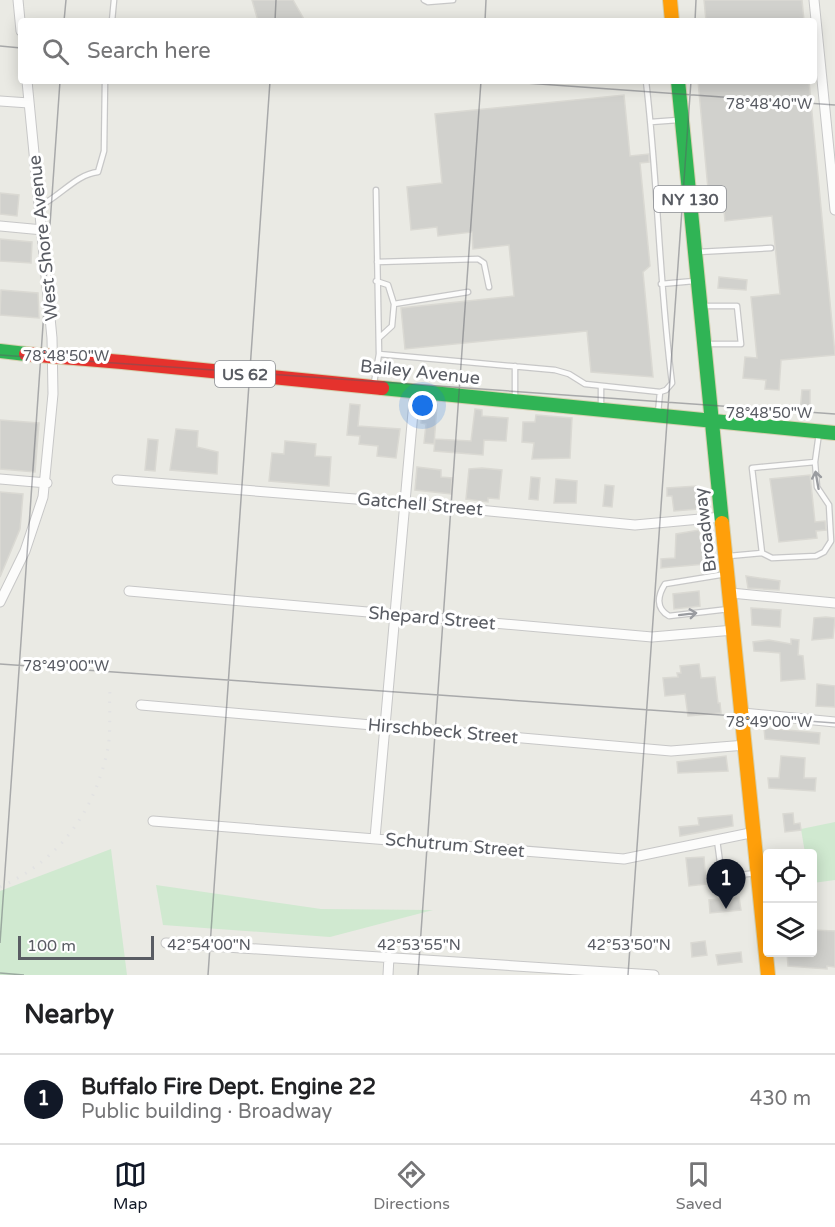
<!DOCTYPE html>
<html lang="en">
<head>
<meta charset="utf-8">
<style>
  :root { --surface:#fff; --page:#f6f6f6; --text:#202124; --muted:#757577; --line:#e0e0e0; --accent:#111827 }
  body { margin:0; font-family:"Varela Round",sans-serif; background:var(--page); color:var(--text) }
  .controls { position:absolute; right:18px; bottom:18px; display:grid; overflow:hidden; border-radius:6px; box-shadow:0 3px 15px #0003 }
  .controls button { width:54px; height:54px; display:grid; place-items:center; padding:0; border:0; border-bottom:2px solid var(--line); background:var(--surface); color:var(--text); font:30px sans-serif }
  .scale { position:absolute; left:18px; bottom:15px; width:136px; box-sizing:border-box; padding-left:6px; border:3px solid #595c63; border-top:0; font-size:16px; line-height:21px; white-space:nowrap; color:#595c63; -webkit-text-stroke:4px #fff; paint-order:stroke }
  .you { position:absolute; left:423px; top:406px; width:21px; height:21px; margin:-15px; border:4px solid #fff; border-radius:50%; background:#1a73e8; box-shadow:0 0 0 9px #1a73e833 }
  .badge { display:grid; place-items:center; width:39px; height:39px; border-radius:50%; background:var(--accent); color:#fff; font-size:20px; font-weight:700 }
  .pin { position:absolute; translate:-50% -50px; filter:drop-shadow(0 2px 3px #0008) }
  .pin::after { content:''; position:absolute; top:32px; width:21px; height:18px; background:inherit; clip-path:polygon(0 0,100% 0,50% 100%) }
  .list { margin:0; padding:0; list-style:none }
  h2 { display:flex; justify-content:space-between; align-items:center; height:78px; margin:0; padding:0 24px; font-size:26px }
  h2 small { font-size:20px; font-weight:400; color:var(--muted) }
  .list li { display:grid; grid-template-columns:39px 1fr auto; gap:18px; align-items:center; box-sizing:border-box; height:90px; padding:0 24px; border-top:2px solid var(--line) }
  .list b { display:block; font-size:22px; white-space:nowrap }
  .list p { margin:0; font-size:20px; white-space:nowrap; color:var(--muted) }
  .list em { font-size:20px; font-style:normal; color:var(--muted) }
  .icon { flex:none; width:33px; height:33px; fill:none; stroke:currentColor; stroke-width:2; stroke-linecap:round; stroke-linejoin:round }
  .map { position:relative; flex:none; width:835px; height:975px; overflow:hidden }
  .search { position:absolute; background:var(--surface); box-shadow:0 3px 15px #0003; left:18px; right:18px; top:18px; height:66px; display:flex; align-items:center; gap:15px; box-sizing:border-box; padding:0 21px; border-radius:6px; color:var(--muted); font-size:22px }
  .sheet { height:168px; background:var(--surface) }
  nav { display:flex; justify-content:space-around; align-items:center; box-sizing:border-box; height:84px; border-top:2px solid var(--line); background:var(--surface); font-size:16px; color:var(--muted) }
  nav a { display:grid; justify-items:center; gap:3px }
  nav .on { color:var(--accent) }
  .map>svg:first-child { display:block }
  .green { fill:#d0e9d0 }
  .building { fill:#d1d1cd; stroke:#dad9d3; stroke-width:1.5 }
  .lines { fill:none; stroke-linecap:round; stroke-linejoin:round }
  .lane-casing { stroke:#c7c7c7; stroke-width:7 }
  .street-casing { stroke:#c7c7c7; stroke-width:11 }
  .fast-casing { stroke:#d5d0af; stroke-width:16 }
  .slow-casing { stroke:#d5d0af; stroke-width:16 }
  .jam-casing { stroke:#d5d0af; stroke-width:16 }
  .lane { stroke:#fcfcfb; stroke-width:4.5 }
  .street { stroke:#fcfcfb; stroke-width:9 }
  .fast { stroke:#30b455; stroke-width:14 }
  .slow { stroke:#ff9f0a; stroke-width:14 }
  .jam { stroke:#e5322d; stroke-width:14 }
  .rail { stroke:#e2e2e2; stroke-width:3; stroke-dasharray:1.5 8; stroke-linecap:butt }
  .jam-bridge-casing { stroke:#d5d0af; stroke-width:16; stroke-linecap:butt }
  .jam-bridge { stroke:#e5322d; stroke-width:14 }
  .oneway { stroke:#9a9ca0 }
  .ticks { fill:none; stroke:#595c63; stroke-width:1.5; stroke-opacity:0.45 }
  .labels { text-anchor:middle; stroke-width:6; stroke-linejoin:round; paint-order:stroke }
  .shield { fill:#fff; stroke:#8b8d92; stroke-width:1.5 }
  .shield-label { font-size:16px; font-weight:bold; fill:#595c63 }
  .street-label { font-size:18px; fill:#595c63; stroke:#fff }
  .ticks-label { font-size:15px; text-anchor:middle; fill:#595c63; stroke:#fff; stroke-width:6; stroke-linejoin:round; paint-order:stroke }
</style>
</head>
<body>
<div class="map">
<svg width="835" height="975" viewBox="0 0 835 975">
  <rect width="100%" height="100%" fill="#eaeae4"/>
  <!-- green -->
  <path class="green" d="M835,822v58l-22,3 -1,-29 -7,-1 -4,-24z
    M111,849l16,126h-127v-84z
    M156,885l165,24 112,1 -103,27 -167,-12z"/>
  <!-- building -->
  <path class="building" d="M252,0h41l12,21h-47z
    M704,0h98l2,21h-98z
    M698,81h111l26,274 -54,5 -2,30 -14,-1 1,-9 -23,-2 2,-21 12,1 -6,-61 29,-3 -8,-78 -47,5 -2,-22 -14,1z
    M624,95l6,61 19,-2v8l-9,1 10,103 -7,6 10,105 -62,-5 -4,-41 -182,18 -4,-41 113,-12 -5,-51 -36,4 -1,-17 -34,4 -1,-9 -26,3 -4,-43 35,-4 -7,-69z
    M0,193l19,2 -2,21 -17,-2z
    M0,239l32,3 -1,21 -31,-2z
    M719,277l28,3 -1,10 -28,-2z
    M1,290l37,3 1,25 -39,-3z
    M802,390h8v24l-10,-1z
    M350,404l10,1 -2,21 42,3 -4,29 -19,-2 1,-10 -19,-2 1,-8 -13,-1z
    M423,404l14,1 -3,39 -10,-1 2,-19 -5,-1z
    M475,409l7,1v6l26,2 -2,23 -22,-1 -1,15 -49,-4 1,-12 36,2z
    M536,415l36,3 -2,40 -38,1 2,-16 -12,-1 1,-20h12z
    M0,420l39,3 -4,49 -35,-3z
    M176,429l22,2 -1,16 21,5 -1,22 -47,-4z
    M148,439l10,1 -3,31 -10,-1z
    M285,441l31,3 -1,12 16,1 -2,29 -60,-5 3,-28 12,1z
    M417,467l24,3v7l11,1 -1,16 -36,-4z
    M482,468l20,2 -3,29 -11,-1v4l-22,-3 3,-30z
    M810,475l5,47 10,-1 1,9 -10,1 1,7 -38,4 -9,-63z
    M531,477l9,1 -2,22 -9,-1z
    M556,479l21,2 -1,22h-22z
    M605,485l9,1 -2,21 -9,-1z
    M697,486l1,23 -24,2 -2,-15h-5v-8z
    M0,492l23,2 -3,35 -20,48z
    M699,530l6,34 -44,4v-9l14,-1 1,-24z
    M746,576l34,5 -1,9 -31,-2z
    M699,591l1,15 -26,3 -1,-15z
    M751,608l30,2 -1,17 -28,-2z
    M826,617l9,1 -2,20 -21,2 2,-22z
    M791,639l8,1 -1,15 5,1 2,23 -24,2 -1,-28 -26,-2 -1,-9 16,-2 22,4z
    M699,664l2,14 14,-1 3,26h2l1,10 -33,3 -3,-22 -20,2 -2,-18 15,-1 -1,-4h4l-1,-7z
    M817,684l18,2v21l-19,-1z
    M764,728l56,5 -1,11 -54,-5z
    M726,756l2,15 -50,2 -1,-11z
    M781,756l24,2 -1,20h12l-1,13 -46,-3 -1,-10h11z
    M793,813l1,11 6,-1 1,7 -16,2 -2,-18z
    M732,815l1,11 -53,10 -1,-9 20,-2 -1,-7z
    M704,857l2,27 -17,2 -3,-28z
    M739,897l2,13 -31,3 -1,-13z
    M813,930l22,1v36l-8,-1v3l-39,-3 -1,-14h26z
    M705,941l2,14 -15,2 -1,-14z
    M741,952l1,10 -24,3 -2,-10z"/>
  <g class="lines">
    <defs>
      <path id="lane" d="M424,0l4,2 25,-2
        M112,21l2,-21
        M651,122l27,-2
        M376,190l3,164
        M40,206c20,-10 37,-32 58,-34l6,-21 1,-70
        M698,252l73,-4
        M377,262l101,-3 6,4 5,24
        M376,281l12,4 6,19 74,-12
        M661,284l33,-3
        M701,306h36l4,38h-35
        M380,337l12,-11 2,-22
        M515,366v33
        M374,383l5,-29 176,16 14,4 16,10 75,8 6,-2 6,-7c-13,-100 -14,-202 -26,-302
        M601,407v-21
        M658,413l2,-21
        M762,553l-10,-85 63,-6
        M729,556l33,-3 10,5 44,-2 8,-4 7,-11 -2,-36 -12,-18 -2,-25 4,-29
        M726,574l-61,10c-7,11 -10,24 4,32l60,-7
        M717,840l5,37 34,-4"/>
      <path id="street" d="M18,0l3,31
        M814,0l21,210
        M0,101l29,2
        M0,226l43,4
        M0,479l47,4
        M117,480l289,23 229,22 87,-8
        M129,591l523,46 82,-7
        M731,593l104,10
        M0,602l25,-51 18,-54 10,-103 -1,-56 -25,-257
        M141,705l530,46 75,-6
        M743,713l92,9
        M153,821l471,38 131,-27
        M375,838l40,-448
        M166,943l488,32
        M388,975l1,-18"/>
      <path id="fast" d="M678,81l44,442
        M0,351l26,3
        M382,388l453,45"/>
      <path id="slow" d="M670,0l2,21
        M722,523l46,452"/>
      <path id="jam" d="M122,362l260,26"/>
    </defs>
    <!-- lane casing -->
    <use href="#lane" class="lane-casing"/>
    <!-- street casing -->
    <use href="#street" class="street-casing"/>
    <!-- fast casing -->
    <use href="#fast" class="fast-casing"/>
    <!-- slow casing -->
    <use href="#slow" class="slow-casing"/>
    <!-- jam casing -->
    <use href="#jam" class="jam-casing"/>
    <!-- lane -->
    <use href="#lane" class="lane"/>
    <!-- street -->
    <use href="#street" class="street"/>
    <!-- fast -->
    <use href="#fast" class="fast"/>
    <!-- slow -->
    <use href="#slow" class="slow"/>
    <!-- jam -->
    <use href="#jam" class="jam"/>
    <!-- rail -->
    <path class="rail" d="M0,887c60,-27 95,-76 108,-139 3,-19 1,-41 2,-60"/>
    <defs>
      <path id="jam-bridge" d="M26,354l96,8"/>
    </defs>
    <!-- jam-bridge casing -->
    <use href="#jam-bridge" class="jam-bridge-casing"/>
    <!-- jam-bridge -->
    <use href="#jam-bridge" class="jam-bridge"/>
  </g>
  <!-- one-way arrows -->
  <defs><path id="oneway-shaft" d="M-6 0H5M1.5-3L5.5 0L1.5 3" fill="none" stroke-width="1.6" stroke-linecap="round" stroke-linejoin="round" transform="scale(1.5)"/></defs>
  <g class="oneway">
    <use href="#oneway-shaft" transform="translate(817 480) rotate(-100)"/>
    <use href="#oneway-shaft" transform="translate(688 614) rotate(-7)"/>
  </g>
  <!-- ticks -->
  <path class="ticks" d="M64,21l2,-21M275,21l1,-21M485,21l1,-21M695,21l1,-21M0,46l21,2M498,81l337,24M0,355l835,59M0,664l835,59M0,943l60,-862M0,973l24,2M208,975l62,-894M418,975l63,-894M628,975l63,-894"/>
  <g class="labels">
    <!-- shield labels -->
    <g class="shield">
      <rect x="654" y="186" width="72" height="26" rx="4.5"/>
      <rect x="215" y="361" width="60" height="26" rx="4.5"/>
    </g>
    <g class="shield-label">
      <text x="690" y="205">NY 130</text>
      <text x="245" y="380">US 62</text>
    </g>
    <!-- street labels -->
    <g class="street-label">
      <text transform="translate(43 238) rotate(-96)" y="6">West Shore Avenue</text>
      <text transform="translate(420 372) rotate(6)" y="6">Bailey Avenue</text>
      <text transform="translate(420 504) rotate(5)" y="6">Gatchell Street</text>
      <text transform="translate(705 530) rotate(-97)" y="6">Broadway</text>
      <text transform="translate(432 618) rotate(5)" y="6">Shepard Street</text>
      <text transform="translate(443 731) rotate(5)" y="6">Hirschbeck Street</text>
      <text transform="translate(455 845) rotate(5)" y="6">Schutrum Street</text>
    </g>
  </g>
  <g class="ticks-label">
    <text x="769" y="109">78°48'40"W</text>
    <text x="66" y="361">78°48'50"W</text>
    <text x="769" y="418">78°48'50"W</text>
    <text x="66" y="671">78°49'00"W</text>
    <text x="769" y="727">78°49'00"W</text>
    <text x="209" y="950">42°54'00"N</text>
    <text x="419" y="950">42°53'55"N</text>
    <text x="629" y="950">42°53'50"N</text>
  </g>
</svg>
<div class="controls">
<button><svg class="icon" aria-label="locate" viewBox="0 0 24 24"><circle cx="12" cy="12" r="6"/><path d="M12 2v4M12 18v4M2 12h4M18 12h4"/></svg></button>
<button><svg class="icon" aria-label="layers" viewBox="0 0 24 24"><path d="M12 4l9 5-9 5-9-5zM3 14l9 5 9-5"/></svg></button>
</div>
<div class="scale">100 m</div>
<div class="you"></div>
<div class="pin badge" style="left:726px;top:909px">1</div>
<div class="search"><svg class="icon" aria-label="search" viewBox="0 0 24 24"><circle cx="10" cy="10" r="6"/><path d="M15 15l6 6"/></svg>Search here</div>
</div>
<section class="sheet">
<h2>Nearby<small></small></h2>
<ul class="list">
<li><span class="badge">1</span><div><b>Buffalo Fire Dept. Engine 22</b><p>Public building · Broadway</p></div><em>430 m</em></li>
</ul>
</section>
<nav>
<a class="on"><svg class="icon" aria-label="map" viewBox="0 0 24 24"><path d="M3 6l6-2 6 2 6-2v14l-6 2-6-2-6 2zM9 4v14M15 6v14"/></svg>Map</a>
<a><svg class="icon" aria-label="directions" viewBox="0 0 24 24"><path d="M12 3l9 9-9 9-9-9zM9 14v-3h6M13 9l2 2-2 2"/></svg>Directions</a>
<a><svg class="icon" aria-label="saved" viewBox="0 0 24 24"><path d="M7 4h10v16l-5-4-5 4z"/></svg>Saved</a>
</nav>
</body>
</html>
